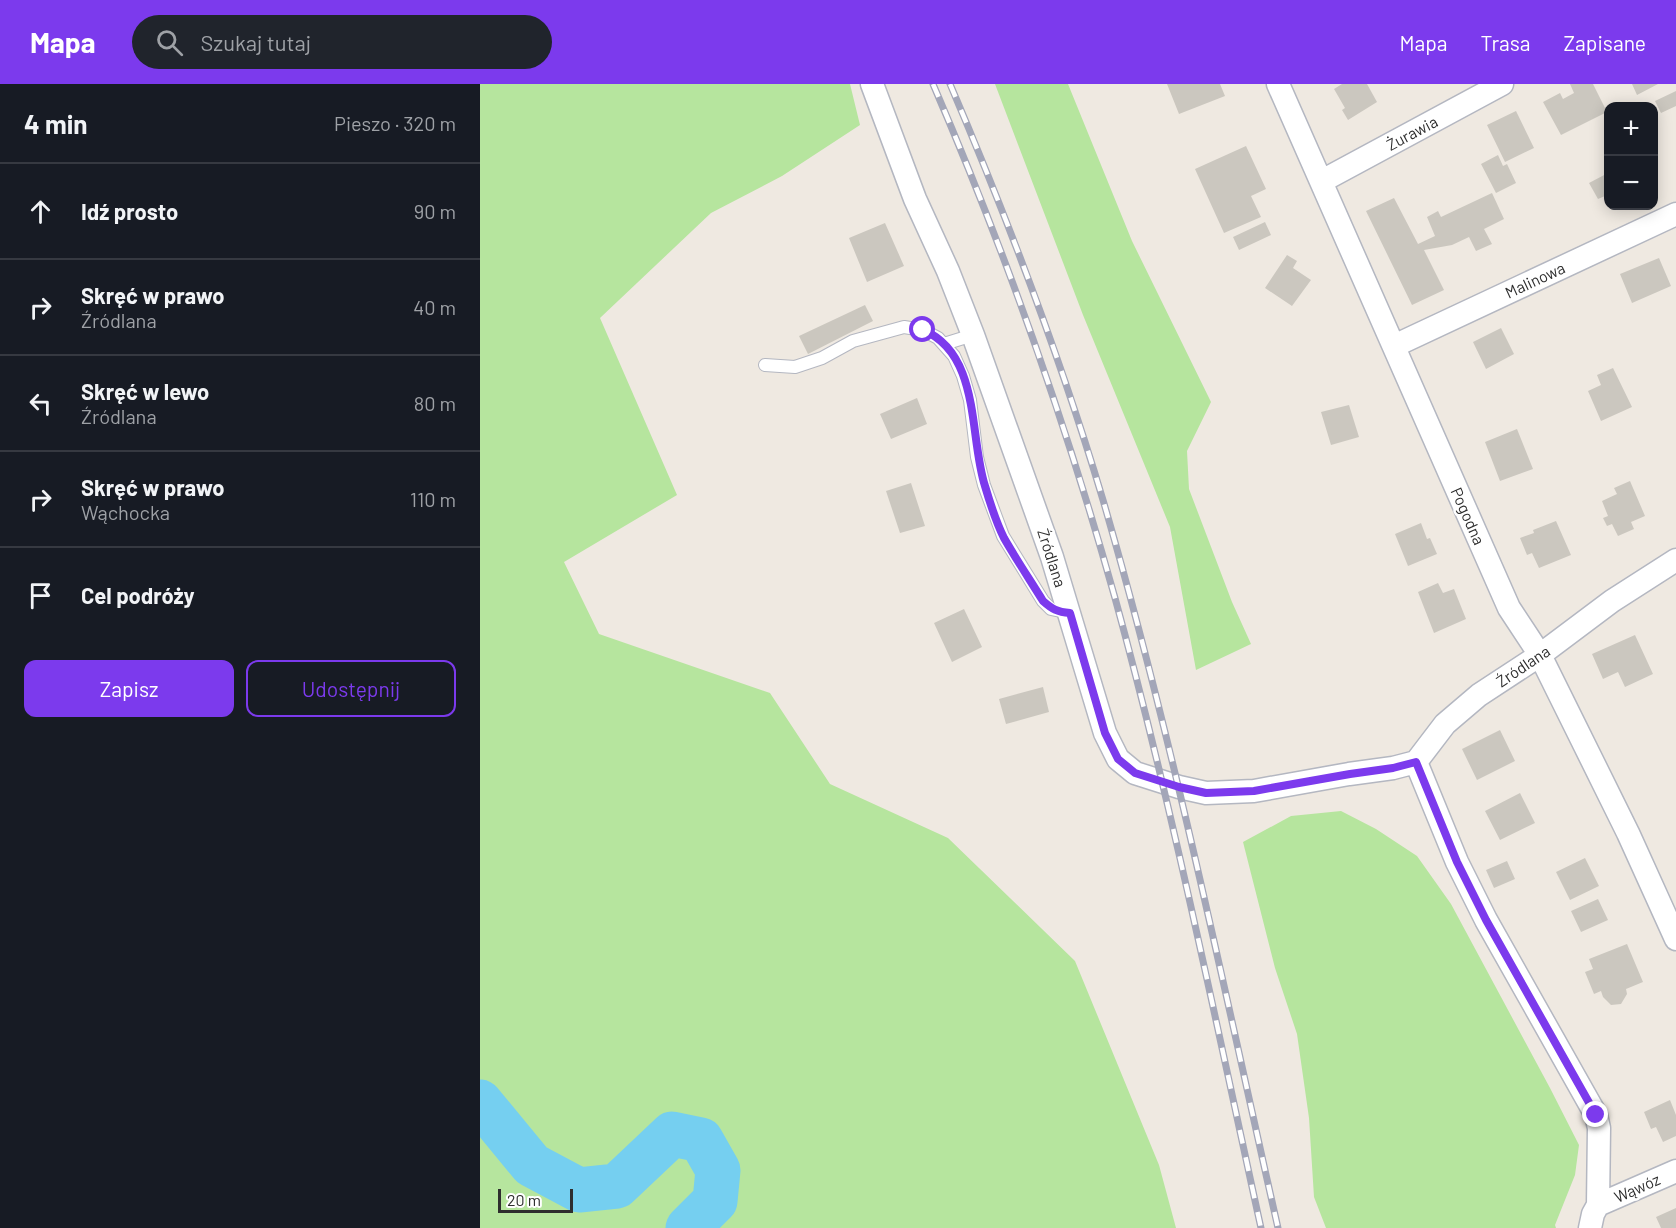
<!DOCTYPE html>
<html lang="pl">
<head>
<meta charset="utf-8">
<style>
  :root { --surface:#171b24; --page:#20242c; --text:#f1f3f6; --muted:#9ea1a6; --line:#363941; --accent:#7c3aed }
  body { margin:0; font-family:Barlow,sans-serif; background:var(--page); color:var(--text) }
  .controls { position:absolute; right:18px; top:18px; display:grid; overflow:hidden; border-radius:12px; box-shadow:0 3px 15px #0003 }
  .controls button { width:54px; height:54px; display:grid; place-items:center; padding:0; border:0; border-bottom:2px solid var(--line); background:var(--surface); color:var(--text); font:30px sans-serif }
  .scale { position:absolute; left:18px; bottom:15px; width:75px; box-sizing:border-box; padding-left:6px; border:3px solid #2e2e2e; border-top:0; font-size:16px; line-height:21px; white-space:nowrap; color:#2e2e2e; -webkit-text-stroke:4px #fff; paint-order:stroke }
  .stop { position:absolute; width:18px; height:18px; margin:-14px; border:4px solid #7c3aed; border-radius:50%; background:#fff }
  .stop.end { background:#7c3aed; border-color:#fff; box-shadow:0 2px 6px #0008 }
  .list { margin:0; padding:0; list-style:none }
  h2 { display:flex; justify-content:space-between; align-items:center; height:78px; margin:0; padding:0 24px; font-size:26px }
  h2 small { font-size:20px; font-weight:400; color:var(--muted) }
  .list li { display:grid; grid-template-columns:39px 1fr auto; gap:18px; align-items:center; box-sizing:border-box; height:96px; padding:0 24px; border-top:2px solid var(--line) }
  .list b { display:block; font-size:22px; white-space:nowrap }
  .list p { margin:0; font-size:20px; white-space:nowrap; color:var(--muted) }
  .list em { font-size:20px; font-style:normal; color:var(--muted) }
  .actions { display:flex; gap:12px; padding:18px 24px }
  .actions a { flex:1; padding:14px 0; border:2px solid var(--accent); border-radius:12px; text-align:center; font-size:21px; color:var(--accent) }
  .actions .main { background:var(--accent); color:#fff }
  .icon { flex:none; width:33px; height:33px; fill:none; stroke:currentColor; stroke-width:2; stroke-linecap:round; stroke-linejoin:round }
  .map { position:relative; flex:none; width:1196px; height:1144px; overflow:hidden }
  header { display:flex; align-items:center; gap:36px; box-sizing:border-box; height:84px; padding:0 30px; background:var(--accent); color:#fff }
  header strong { font-size:28px }
  nav { display:flex; gap:33px; margin-inline-start:auto; font-size:21px }
  .search { width:420px; height:54px; background:var(--page); display:flex; align-items:center; gap:15px; box-sizing:border-box; padding:0 21px; border-radius:33px; color:var(--muted); font-size:22px }
  main { display:flex }
  aside { flex:1; background:var(--surface) }
  .map>svg:first-child { display:block }
  .green { fill:#b6e59e }
  .lines { fill:none; stroke-linecap:round; stroke-linejoin:round }
  .river { stroke:#75cff0; stroke-width:45 }
  .building { fill:#cbc7bf }
  .service-casing { stroke:#b4b7c1; stroke-width:14 }
  .minor-casing { stroke:#b4b7c1; stroke-width:25 }
  .service { stroke:#fff; stroke-width:12 }
  .minor { stroke:#fff; stroke-width:22 }
  .rail-casing { stroke:#a3a6b8; stroke-width:7 }
  .rail { stroke:#fff; stroke-width:4.5; stroke-dasharray:14; stroke-linecap:butt }
  .route { stroke:#7c3aed; stroke-width:8 }
  .labels { text-anchor:middle; stroke-width:5; stroke-linejoin:round; paint-order:stroke }
  .street-label { font-size:16px; fill:#2e2e2e; stroke:#fff }
</style>
</head>
<body>
<header>
<strong>Mapa</strong>
<div class="search"><svg class="icon" aria-label="search" viewBox="0 0 24 24"><circle cx="10" cy="10" r="6"/><path d="M15 15l6 6"/></svg>Szukaj tutaj</div>
<nav><a>Mapa</a><a>Trasa</a><a>Zapisane</a></nav>
</header>
<main>
<aside>
<h2>4 min<small>Pieszo · 320 m</small></h2>
<ul class="list">
<li><svg class="icon" aria-label="ahead" viewBox="0 0 24 24"><path d="M12 20V5M6 11l6-6 6 6"/></svg><div><b>Idź prosto</b></div><em>90 m</em></li>
<li><svg class="icon" aria-label="right" viewBox="0 0 24 24"><path d="M7 20v-9h11M14 6l5 5-5 5"/></svg><div><b>Skręć w prawo</b><p>Źródlana</p></div><em>40 m</em></li>
<li><svg class="icon" aria-label="left" viewBox="0 0 24 24"><path d="M17 20v-9H6M10 6l-5 5 5 5"/></svg><div><b>Skręć w lewo</b><p>Źródlana</p></div><em>80 m</em></li>
<li><svg class="icon" aria-label="right" viewBox="0 0 24 24"><path d="M7 20v-9h11M14 6l5 5-5 5"/></svg><div><b>Skręć w prawo</b><p>Wąchocka</p></div><em>110 m</em></li>
<li><svg class="icon" aria-label="arrive" viewBox="0 0 24 24"><path d="M6 21V4h12l-3 4 3 4H6"/></svg><div><b>Cel podróży</b></div></li>
</ul>
<div class="actions"><a class="main">Zapisz</a><a>Udostępnij</a></div>
</aside>
<div class="map">
<svg width="1196" height="1144" viewBox="0 0 1196 1144">
  <rect width="100%" height="100%" fill="#efe9e1"/>
  <!-- green -->
  <path class="green" d="M0,0h370l10,41 -78,51 -71,37 -111,105 77,177 -113,67 35,72 171,59 60,91 118,54 127,123 84,204 17,63h-696z
    M515,0h73l64,157 79,161 -24,49 2,38 43,113 19,42 -55,26 -26,-143 -87,-212z
    M861,727l35,18 41,27 34,48 99,184 29,57 -4,30 -20,50 1,3h-230l-12,-31 -5,-79 -12,-84 -22,-66 -32,-126 48,-26z"/>
  <g class="lines">
    <!-- river -->
    <path class="river" d="M0,1018l52,63 47,25 38,-4 55,-52 29,6 17,30 -3,31 -27,27"/>
  </g>
  <!-- building -->
  <path class="building" d="M687,0h53l5,12 -46,18z
    M862,0h25l10,18 -29,18 -6,-10 3,-2 -11,-19z
    M1090,0h23l14,28 -46,23 -18,-33 17,-9 3,6 11,-6z
    M1152,0h26l-21,11z
    M1196,7v15l-15,7 -6,-12z
    M1036,27l18,37 -29,14 -18,-37z
    M766,62l20,43 -15,7 10,21 -37,16 -29,-64z
    M1018,71l5,11 4,-2 9,19 -20,10 -15,-29z
    M1128,89v30l-3,-7 -7,3 -9,-16z
    M1012,109l12,26 -20,10 8,15 -16,7 -7,-14 -17,8 -28,5 20,40 -32,15 -46,-94 28,-13 24,46 17,-8 -8,-19 11,-6 3,6z
    M785,138l6,13 -32,15 -6,-13z
    M405,139l19,43 -37,16 -18,-44z
    M807,171l10,6 -4,7 18,12 -19,26 -27,-18z
    M1179,174l12,28 -39,17 -12,-29z
    M385,221l8,16 -65,33 -9,-18z
    M1021,244l13,26 -28,15 -13,-27z
    M1133,284l19,39 -31,14 -13,-30 13,-6 -4,-10z
    M437,314l10,26 -36,15 -11,-25z
    M869,321l10,32 -28,8 -10,-33z
    M1037,345l16,40 -33,12 -15,-39z
    M1150,397l15,35 -14,6 3,7 -16,7 -6,-12 -5,2 -4,-8 5,-2 -6,-15 15,-7 -3,-6z
    M431,399l14,43 -25,7 -14,-42z
    M1076,437l15,34 -32,13 -7,-15 -5,2 -7,-17 14,-5 -1,-3z
    M941,439l6,16 3,-1 7,16 -29,12 -13,-32z
    M958,499l5,10 11,-4 12,30 -32,14 -16,-41z
    M484,525l18,38 -30,15 -18,-39z
    M1155,551l18,39 -28,13 -7,-15 -15,7 -11,-25z
    M563,603l6,25 -43,12 -7,-25z
    M1020,646l15,31 -38,19 -15,-31z
    M1040,709l15,30 -35,17 -15,-29z
    M1105,774l14,28 -29,14 -14,-28z
    M1027,777l8,18 -21,9 -8,-18z
    M1118,815l10,21 -27,12 -10,-21z
    M1147,860l16,38 -17,7 1,5 -6,10 -10,1 -8,-8 -2,-6 -7,3 -9,-22 8,-3 -4,-10z
    M1190,1016l6,15v21l-13,6 -7,-15 -5,2 -7,-17z
    M1196,1124v20h-15l-5,-11z"/>
  <g class="lines">
    <defs>
      <path id="service" d="M464,260l29,-9
        M285,281l30,2 27,-9 31,-17 51,-14 19,3 15,8 16,18 9,20 7,24 7,57 7,28 19,51 40,65 8,8 19,4"/>
      <path id="minor" d="M392,0l43,115 33,72 25,64 79,222 53,176 13,26 17,14 44,14 27,6 48,-2 95,-17 44,-6 23,-6 29,-38 34,-29 61,-40 72,-54 64,-41
        M798,0l231,524 31,47 88,178 48,106
        M842,97l180,-97
        M914,262l282,-132
        M936,678l41,100 29,58 110,195 3,13 -1,77 -5,9 -3,14
        M1118,1121l78,-34"/>
    </defs>
    <!-- service casing -->
    <use href="#service" class="service-casing"/>
    <!-- minor casing -->
    <use href="#minor" class="minor-casing"/>
    <!-- service -->
    <use href="#service" class="service"/>
    <!-- minor -->
    <use href="#minor" class="minor"/>
    <defs>
      <path id="rail" d="M453,0c72,167 133,339 182,514 57,207 100,420 146,630
        M470,0c58,136 111,275 153,416 70,240 120,484 175,728"/>
    </defs>
    <!-- rail casing -->
    <use href="#rail" class="rail-casing"/>
    <!-- rail -->
    <use href="#rail" class="rail"/>
  </g>
  <g class="lines">
    <!-- route -->
    <path class="route" d="M443,246c58,24 46,107 62,156 5,17 11,36 19,52 12,21 26,42 39,63 9,8 14,11 27,12l35,120 13,26 17,14 44,14 27,6 48,-2 96,-17 43,-6 23,-6 41,100 29,58 110,195"/>
  </g>
  <g class="labels">
    <!-- street labels -->
    <g class="street-label">
      <text transform="translate(932 49) rotate(-28)" y="6">Żurawia</text>
      <text transform="translate(1055 196) rotate(-25)" y="6">Malinowa</text>
      <text transform="translate(988 432) rotate(66)" y="6">Pogodna</text>
      <text transform="translate(572 474) rotate(72)" y="6">Źródlana</text>
      <text transform="translate(1043 582) rotate(-34)" y="6">Źródlana</text>
      <text transform="translate(1157 1104) rotate(-24)" y="6">Wąwóz</text>
    </g>
  </g>
</svg>
<div class="controls">
<button>+</button>
<button>−</button>
</div>
<div class="scale">20 m</div>
<div class="stop" style="left:443px;top:246px"></div>
<div class="stop end" style="left:1116px;top:1031px"></div>
</div>
</main>
</body>
</html>
